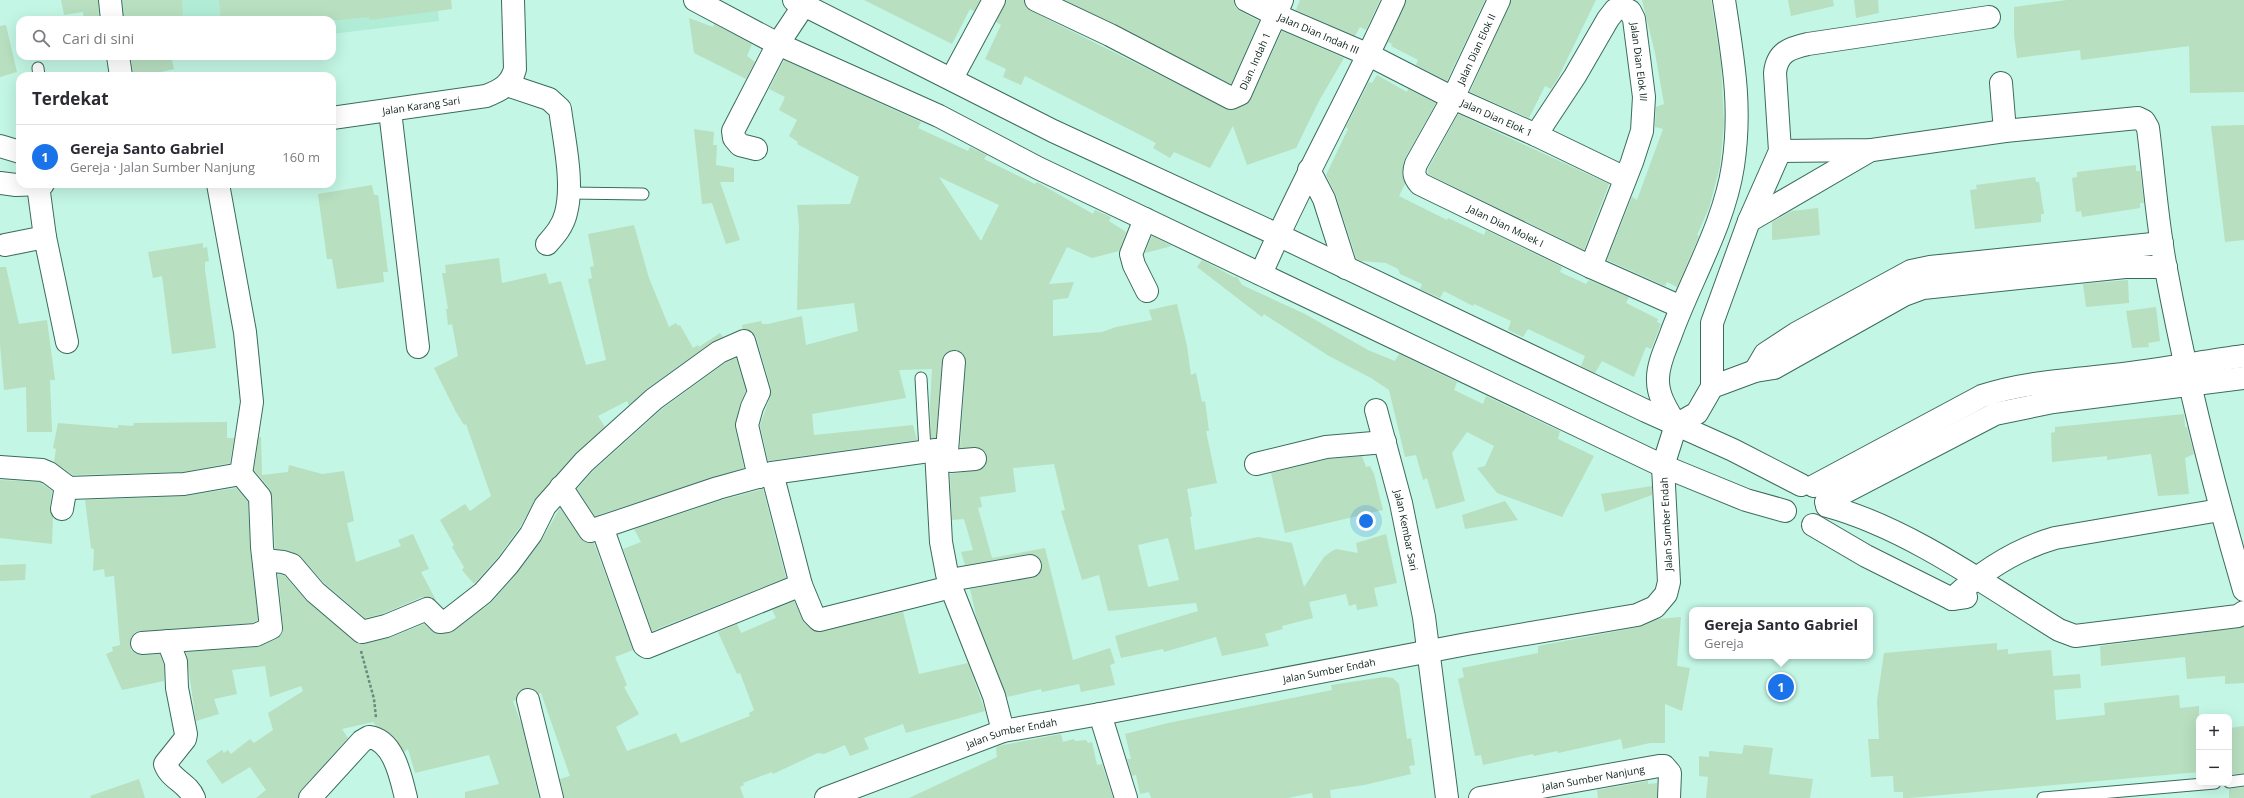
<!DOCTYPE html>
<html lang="id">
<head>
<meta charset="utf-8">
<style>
  :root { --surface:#fff; --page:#f7f7f7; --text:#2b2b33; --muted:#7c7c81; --line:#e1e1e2; --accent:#1a73e8 }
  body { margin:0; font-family:"Open Sans",sans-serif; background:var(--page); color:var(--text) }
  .controls { position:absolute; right:12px; bottom:12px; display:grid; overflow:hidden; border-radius:8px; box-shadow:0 4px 16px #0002 }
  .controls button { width:36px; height:36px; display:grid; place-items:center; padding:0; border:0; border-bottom:1px solid var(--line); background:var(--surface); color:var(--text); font:20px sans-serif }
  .you { position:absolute; left:1366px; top:521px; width:14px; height:14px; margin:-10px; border:3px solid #fff; border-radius:50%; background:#1a73e8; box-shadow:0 0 0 6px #1a73e833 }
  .badge { display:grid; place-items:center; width:26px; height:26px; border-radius:50%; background:var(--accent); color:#fff; font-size:13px; font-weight:700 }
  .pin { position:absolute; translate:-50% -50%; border:2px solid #fff; box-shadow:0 1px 4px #0006 }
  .popup { position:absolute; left:1689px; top:607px; width:184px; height:52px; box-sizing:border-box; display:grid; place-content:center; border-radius:8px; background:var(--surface); filter:drop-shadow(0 1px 3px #0005); font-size:13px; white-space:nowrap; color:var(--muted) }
  .popup b { font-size:15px; color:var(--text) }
  .popup::after { content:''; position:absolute; left:50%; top:100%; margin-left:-8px; border:8px solid transparent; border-top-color:var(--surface) }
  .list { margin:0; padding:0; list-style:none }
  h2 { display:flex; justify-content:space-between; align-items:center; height:52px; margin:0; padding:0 16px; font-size:17px }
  h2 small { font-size:13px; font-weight:400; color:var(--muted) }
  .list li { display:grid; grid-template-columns:26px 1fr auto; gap:12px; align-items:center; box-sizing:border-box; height:64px; padding:0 16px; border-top:1px solid var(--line) }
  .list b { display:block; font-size:15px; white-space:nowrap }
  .list p { margin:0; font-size:13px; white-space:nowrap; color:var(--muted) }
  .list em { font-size:13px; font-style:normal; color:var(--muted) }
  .icon { flex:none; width:22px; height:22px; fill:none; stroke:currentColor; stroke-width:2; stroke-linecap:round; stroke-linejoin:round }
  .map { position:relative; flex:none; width:2244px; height:798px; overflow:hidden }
  .search { position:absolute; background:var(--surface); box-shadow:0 4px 16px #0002; left:16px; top:16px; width:320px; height:44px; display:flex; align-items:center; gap:10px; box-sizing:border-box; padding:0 14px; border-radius:12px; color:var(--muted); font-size:15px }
  .panel { position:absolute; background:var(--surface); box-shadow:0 4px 16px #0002; left:16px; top:72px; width:320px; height:116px; border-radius:12px }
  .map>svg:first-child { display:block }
  .built { fill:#b0ecd6 }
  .building { fill:#b8dfc0; fill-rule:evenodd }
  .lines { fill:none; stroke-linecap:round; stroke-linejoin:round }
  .lane-casing { stroke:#3b6b5c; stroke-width:13 }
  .street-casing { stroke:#3b6b5c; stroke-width:24 }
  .path { stroke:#688c80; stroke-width:2.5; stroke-dasharray:3 2; stroke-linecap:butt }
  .lane { stroke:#fff; stroke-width:11 }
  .street { stroke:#fff; stroke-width:22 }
  .labels { text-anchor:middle; stroke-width:4; stroke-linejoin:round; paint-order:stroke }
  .street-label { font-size:10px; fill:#0a1e18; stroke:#fff }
</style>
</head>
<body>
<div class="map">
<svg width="2244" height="798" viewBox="0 0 2244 798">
  <rect width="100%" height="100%" fill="#c3f6e4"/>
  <!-- built -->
  <path class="built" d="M112,0h325l2,21 -107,13v-14h-217z"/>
  <!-- building -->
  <path class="building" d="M61,0h37l1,20h-15l-1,-8 -19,3z
    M123,0h59l1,20h-59z
    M219,0h232l1,9 -83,11v-3l-31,3h-117z
    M864,0h116l-6,11 -4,-2 -18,35z
    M1006,0h18l2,7 5,4 199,99 15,-5 6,-6 31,-68 62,27 -25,43 -23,47 -49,17 -14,-39 -23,42 -36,-16 -4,6 -17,-10 3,-5 -131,-67 -4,9 -18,-8 3,-8 -21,-10 16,-34 -5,-3z
    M1065,0h169l1,7 5,4 19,10 -28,63z
    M1300,0h80l-14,30 -6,-3 -5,9 -59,-26z
    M1406,0h79l-38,81 -31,-16 2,-5 -27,-14 1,-2 -4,-2z
    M1511,0h85l-38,78 -7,11 -6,-3 -16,32 -59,-26z
    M1642,0h69l10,64 3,59 -4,43 -11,42 -12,27 2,1 -22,51 -10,-5 -2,4 -58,-26 25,-63 5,3 26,-71 -8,-2 1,-20 8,-3 -9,-51z
    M1788,0h45l1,6 -43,10z
    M1854,0h24l1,13 -23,5z
    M2067,0h177v92l-54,1 -1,-47 -108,14 -1,-10 -63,8 -3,-23v-28z
    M689,18l24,9 1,-3 38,20 -5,12 8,6 -9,17 -52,-26z
    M6,25l11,47 -17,5v-51z
    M131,56h40l3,13 -29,7h-12z
    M784,60l137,62 -3,6 50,23 2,-4 17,8 -3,4 51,25 2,-2 56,32 2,-4 16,7 -2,4 17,11 -7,19 -27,7 -25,-11 -18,37 25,-2 -6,16 -15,2v36l49,-4 14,-5 36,-7 -3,-10 28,-6 10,42 4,29 5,-2 6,29 3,-1 4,30h-3l11,52 -30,6 5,27 -2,1 5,33 63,-13 34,6 12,44 20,-30 8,-6 4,-2 22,4 -2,-10 30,-9 11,49 -23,5 4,18 -21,4 -1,-6 -7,2 -3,-12 -37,8 4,16 -31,8 1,3 -18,5 4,12 -47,10 -6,-19 -52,15 -1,-3 -42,9 -6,-22 83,-25 -2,-8 -88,8 -9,-36 -17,5 -21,-69 4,-1 -11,-46 -41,4 3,24 -36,5 2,10 -4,1 14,50 53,-10 28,112 37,-12 5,15 -5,2 5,20 -34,7 -2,-8 -37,8 -1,-3 -34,8 -30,-77 -7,-31 63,-11 5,-3 4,-11 -3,-6 -11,-4 -63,11 -4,-13 12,-2 -9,-31 -12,1 -2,-46 32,-5 4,-4 1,-7 -2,-6 -5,-4h-20l6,-85 -5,-11 -6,-2 -6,1 -5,4 -2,6 -6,77h-5l-1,-33 2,-36 -33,1 7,28 -94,16 2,21 99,-10 4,15 -149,21 -8,-36 10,-28 1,-9 -15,-51 -4,-6 -9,-2 -1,-4 19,-4 1,3h6l34,-8 4,29 52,-14 -4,-28 -57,7 2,-84 -2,-21 53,-1 9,-27 -62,-33 1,-2 -9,-6 8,-16 -18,-10 6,-13 -16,-8zM939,177l60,28 -18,36zM1168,538l11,42 -31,7 -10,-42z
    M1377,75l30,17 1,-3 28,14 -32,57 -2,14 3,10 -6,12 48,24 1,-2 36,17 2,-5 76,37 -2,5 26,12 3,-4 40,17 -3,6 32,16 -1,3 4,2 -7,18 -3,7 -5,-2 -12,30 -32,-16 -7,12 -14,-7 4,-10 -57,-27 -5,8 -15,-7 3,-9 -37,-17 -1,2 -29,-15 -4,7 -20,-9 2,-5 -22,-10 -2,-5 -12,-6 -25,-2 -5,-3 -20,-63 -10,-20 22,-46 -2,-2 23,-45 3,1z
    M1458,114l151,70 -25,66 -156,-76v-5z
    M2244,125v115l-19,2 -14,-116z
    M694,129l20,3 -1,13h4l-1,20 18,3v14h-14l20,58 -14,4 -14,-41 -10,1z
    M2136,165v6h4l4,32h-4v5l-58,9 -1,-6 -5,1 -4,-34 5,-1v-5z
    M2035,177l1,5h3l5,32h-3v8l-66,7 -5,-39 7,-1 -1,-4z
    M372,185l2,10h4l10,77h-5l1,10 -47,7 -5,-30h-5l-9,-65z
    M1818,208l2,27 -48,5v-18l20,-11z
    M634,225l15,53 20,49 7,-4 2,3 2,-1 13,23 5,-3 1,2 21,-14 3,4 -11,5 -65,47 -18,16 -2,-4 -29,15 7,11 -30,27 -39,44 -16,29 -22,30 -24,27 -12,-14 2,-3 -12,-20 2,-2 -14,-25 25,-16 5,7 21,-15 -25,-72 -2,1 -8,-13 -22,-44 24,-12 -6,-32 -4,1 -2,-16h2l-6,-36h4l-1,-8 54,-7 3,25 44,-10 3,11 12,-3 25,84 20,-5 -18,-81 4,-1 -2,-11 4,-1 -6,-32z
    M1152,236l20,10 -27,7z
    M203,243v5l4,-1 2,14 -4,1v8l11,78 -44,6 -10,-78 -9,2 -5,-26z
    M1202,260l32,17h3l5,8 63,29 63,36 27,11 4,-7 58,28 -3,8 29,14 3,-8 74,35 -2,8 36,17 -32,61 -65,-24 -20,-25 8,-2 9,-20 -27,-14 -15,21 13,48 -29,8 -9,-31 -4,2 -7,-25 -11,2 -16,-67 -18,-12 -42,-22 -65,-42 -2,3 -65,-50z
    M0,267h6l13,57 28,-4 8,60h-5l2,52h-25l-1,-45 -22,3 -4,-46z
    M2128,280l1,23 -43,4 -3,-23z
    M2156,307l4,34 -12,2 1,4 -17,1 -6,-37z
    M736,358l10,33 -6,13 -5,23 9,41 -149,48 -18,-27 16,-18 69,-62 63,-46z
    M2184,414l1,13h2l7,27 -9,4 4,36 -31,2 -7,-42 -44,6v-4l-55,6 -1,-29 4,-1v-5z
    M227,422v16h7l-4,25 -47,9 -110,3 -19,-13 2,-13 -3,-1 5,-25 60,5v-3l15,1 1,-3z
    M259,437h2l1,38 26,-3 1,-7 33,9 22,-3 10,50 -7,2 9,39 45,-16 -3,-6 15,-6 16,35 -8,3 15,28 -7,-3h-7l-40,17 -17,4 -41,-35 -23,-26 -14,-7 -12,-1 -3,-53 -2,-7 -16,-19z
    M1362,456l4,11 4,-1 4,8 9,36 -98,23 -14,-60 58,-14z
    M0,480l39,2 13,9 -2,16 3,10 -1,27 -52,-6z
    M1652,486v9l-47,17 -4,-18z
    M236,488l12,14 2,46 8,72 -5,3 -118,9 -4,6v12l5,4 6,1 18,-1 4,11v16l-42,9 -16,-36 7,-3 -1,-4 8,-2 -6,-69 -9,1 -1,-8 -11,2 1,-22 -3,-1 -6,-48 100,-4z
    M763,489l23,89 -134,53 -29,-82 18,-7 -7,-13 88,-29z
    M1505,501l13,19 -53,9 -3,-14z
    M560,508l20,30 8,5h6l39,107 -18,7 12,28 -3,2 15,27 -23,13 11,24 49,-18 5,10 69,-27 -1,-3 5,-3 -14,-37 -3,1 -19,-42 19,-8 4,9 35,-15 -4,-8 22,-9 10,22 12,9 87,-20 16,62 49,-11 17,48 -79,22 -3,-9 -39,14 5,11 -19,7 -5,-11 -21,9 -6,-1 -45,21 -1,-2 -29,11 1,2 -4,2 4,11h-180l-4,-19 10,-3 -29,-83 -3,1 -6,-6h-7l-6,3 -3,9 -3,1 9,25 17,72h-74v-6l34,-8 -10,-29 -74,18 -7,-24 -4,3 -10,-15 -17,-10 -4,-5 -31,7 6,9 -47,52 -3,8h-42l10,-8 -16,-23 -28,17 -16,-23 16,-11 2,3 4,-3 3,4 19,-15 4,4 19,-13 -5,-17 35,-22 -2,-5 -31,11 -5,-31 -33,4 5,24 -23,5 5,15 -23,7 -10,-69 71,-5 20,-8 5,-5 1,-7 -5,-53 7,2 22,25 52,43 30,-6 35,-14 12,10 13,-1 42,-30 26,-30 24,-32z
    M26,564l-1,16 -25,1v-16z
    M1681,617l-4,49 13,2 -8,43 -17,-7v39h-15l-27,6 -2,-10 -63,14 -1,-2 -23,5 -1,-2 -50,11 -2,-10 -6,1 -17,-77 6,-2 -2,-9 76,-15v-7l101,-19 19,-8z
    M2244,627v56l-19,1v-8l-38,3 -2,-22 -84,9 -1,-20z
    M1997,643v7l11,-1v5l43,-4 2,26 27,-2 1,14 -27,2 2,30 49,-5 -1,-12 75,-8 1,13 19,-2v66l-290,26h-6v-6h-9l-1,-16 -22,1 -3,-38h11l-2,-38 7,-48z
    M1384,677l9,1 6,6 8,55 4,-1 4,27 -6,1 2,8 -47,11 -34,5 1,8h-18l-1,-5 -24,5h-137l-2,-6 -9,2 -4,-19 -4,1 -5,-17h4l-6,-25 43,-11 164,-33 -1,-5z
    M2244,726v47l-15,2v-47z
    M1061,734l2,8 11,-3 1,2 11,-1 2,3 4,-1 5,23 5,-1 11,34h-204l88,-41 -1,-9 2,-2z
    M1744,745l29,3 -4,26 44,5 -3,19h-104l2,-21 -9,-1v-20l10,1v-6l33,3z
    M139,779l6,19h-54l-1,-2z
    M1648,781v3l9,-1v15h-59l-1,-8z
    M2244,787v11h-15v-9z"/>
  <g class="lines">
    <defs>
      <path id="lane" d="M38,68l1,8
        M569,193l74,1
        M921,378l4,72
        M2229,782l15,-2
        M2043,798l172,-15"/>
      <g id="street">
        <path d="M110,0l2,20"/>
        <path d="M695,0l83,44 161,72 99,52 625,298 83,34 39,11"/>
        <path d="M794,0l259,131 225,104 368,176 87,39 68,35"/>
        <path id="s1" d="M1036,0l74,35 121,63 9,-4 42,-94"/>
        <path id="s2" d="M1246,0l30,15 93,40 84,43 83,37 89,43"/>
        <path id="s3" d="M1499,0l-46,98 -37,66c-3,9 -2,13 4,20l171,83 90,40"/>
        <path d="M118,56l3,20"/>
        <path d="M952,78l42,-78"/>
        <path d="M2001,83l4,48"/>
        <path d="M507,85l42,14 11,10c4,31 14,74 6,104 -3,13 -11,22 -19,31"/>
        <path d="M390,111l28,236"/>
        <path id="s4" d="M332,118l154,-22c15,-6 25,-11 29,-27l-2,-69"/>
        <path id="s5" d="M1536,135l39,-59 33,-57 7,-9 8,-2 7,3 4,8 10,78 -2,34 -10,31 -41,105"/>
        <path d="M0,146l20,6"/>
        <path d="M756,149l-16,-4 -6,-7 -1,-7 45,-87 26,-39"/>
        <path d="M1780,151l92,-1 133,-19 133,-13 6,3 4,7c6,47 9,95 18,141 20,108 47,215 78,321"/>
        <path d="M1309,170l15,29 22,69"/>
        <path d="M0,183l16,2 27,-1"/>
        <path d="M38,185l7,52 22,105"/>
        <path d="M1145,219l-14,35 3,11 13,26"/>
        <path d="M1749,221l122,-71"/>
        <path d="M5,245l40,-8"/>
        <path d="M1261,274c40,-93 91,-181 133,-274"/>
        <path d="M954,362l-7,89 -11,-1 5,92 6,32 4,13 43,109 9,35"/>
        <path d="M1755,371l10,-17 32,-21 114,-62 19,-4 232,-24"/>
        <path d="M1712,387v-64l37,-102 31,-70 -5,-78c2,-21 15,-25 33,-29l181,-27"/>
        <path id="s6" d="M1376,410l25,93 23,114 23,181"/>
        <path d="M1676,425l21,-12 15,-26 43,-16 19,-3 130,-73 19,-7 202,-21h41"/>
        <path d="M1676,425c-8,-14 -18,-28 -18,-44 -1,-16 8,-33 13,-47 20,-55 53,-109 62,-168 9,-60 0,-107 -9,-166"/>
        <path d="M947,451l2,8 2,2 24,-2"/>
        <path d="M1256,464l70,-17 59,-5"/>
        <path d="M0,467l42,3 7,3 20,15 115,-4 57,-10"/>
        <path d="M772,473l29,112"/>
        <path d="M1814,486l168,-90c42,-14 88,-16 132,-21 44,-5 87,-13 130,-19"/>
        <path d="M561,487l29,44 128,-43 54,-15 164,-23"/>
        <path d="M1826,502l169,-88 58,-12 191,-24"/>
        <path d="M1827,506c81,22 161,80 232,124l16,6 163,-20 6,-4"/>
        <path d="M62,509l4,-23"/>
        <path d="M1813,525l53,31 86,43 14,-2"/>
        <path d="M602,527l42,118 3,2 154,-62 12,29 6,6 132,-33"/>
        <path d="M264,560l19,2 9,3 23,27 47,40 24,-6 41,-17 13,13 7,-1 36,-28 25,-28 23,-31 14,-28 39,-44 70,-63 65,-47 25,-11 15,51 -7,15 -5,18 12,52"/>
        <path d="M950,580l80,-14"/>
        <path d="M1952,599c29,-27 65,-50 103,-61l165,-28"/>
        <path d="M168,641l8,21 1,26 9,46 -1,5 -20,25c5,15 23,19 29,34"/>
        <path d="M142,643l114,-8 15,-7 -9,-81 -2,-50 -19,-23 11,-72 -7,-70 -27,-148"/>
        <path d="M528,700l24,98"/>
        <path d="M1100,714l26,84"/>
        <path d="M310,798l52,-57 7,-4c25,3 32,41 37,61"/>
        <path id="s7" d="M826,798l177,-67 97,-17 367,-70 170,-29 18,-8 11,-13 3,-12 -6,-116 13,-41"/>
        <path id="s8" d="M1480,798l179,-32h5l6,7 -1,25"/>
      </g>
    </defs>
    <!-- lane casing -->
    <use href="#lane" class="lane-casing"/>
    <!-- street casing -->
    <use href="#street" class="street-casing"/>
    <!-- path -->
    <path class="path" d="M361,651l13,48 2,19"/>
    <!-- lane -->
    <use href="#lane" class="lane"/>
    <!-- street -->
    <use href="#street" class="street"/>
  </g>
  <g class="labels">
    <!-- street labels -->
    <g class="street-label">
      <text dy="4" stroke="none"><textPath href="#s2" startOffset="80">Jalan Dian Indah III</textPath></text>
      <text transform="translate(1476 49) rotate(-65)" y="4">Jalan Dian Elok II</text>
      <text dy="4" stroke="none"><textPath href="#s1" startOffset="264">Dian. Indah 1</textPath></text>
      <text dy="4" stroke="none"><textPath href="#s5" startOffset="216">Jalan Dian Elok III</textPath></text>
      <text dy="4" stroke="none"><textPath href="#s4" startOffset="90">Jalan Karang Sari</textPath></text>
      <text dy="4" stroke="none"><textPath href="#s2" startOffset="277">Jalan Dian Elok 1</textPath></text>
      <text dy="4" stroke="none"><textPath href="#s3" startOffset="301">Jalan Dian Molek I</textPath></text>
      <text transform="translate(1666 524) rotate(-93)" y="4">Jalan Sumber Endah</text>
      <text dy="4" stroke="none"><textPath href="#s6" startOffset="124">Jalan Kembar Sari</textPath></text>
      <text dy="4" stroke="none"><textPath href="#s7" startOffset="521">Jalan Sumber Endah</textPath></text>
      <text dy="4" stroke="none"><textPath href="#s7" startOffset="197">Jalan Sumber Endah</textPath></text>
      <text dy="4" stroke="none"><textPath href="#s8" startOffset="115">Jalan Sumber Nanjung</textPath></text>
    </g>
  </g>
</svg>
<div class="controls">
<button>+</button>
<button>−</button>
</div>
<div class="you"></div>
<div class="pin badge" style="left:1781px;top:687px">1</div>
<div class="popup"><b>Gereja Santo Gabriel</b>Gereja</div>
<div class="search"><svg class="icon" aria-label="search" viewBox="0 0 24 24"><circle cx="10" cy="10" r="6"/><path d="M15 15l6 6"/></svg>Cari di sini</div>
<section class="panel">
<h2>Terdekat<small></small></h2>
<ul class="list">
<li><span class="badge">1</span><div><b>Gereja Santo Gabriel</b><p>Gereja · Jalan Sumber Nanjung</p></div><em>160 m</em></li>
</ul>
</section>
</div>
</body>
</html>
